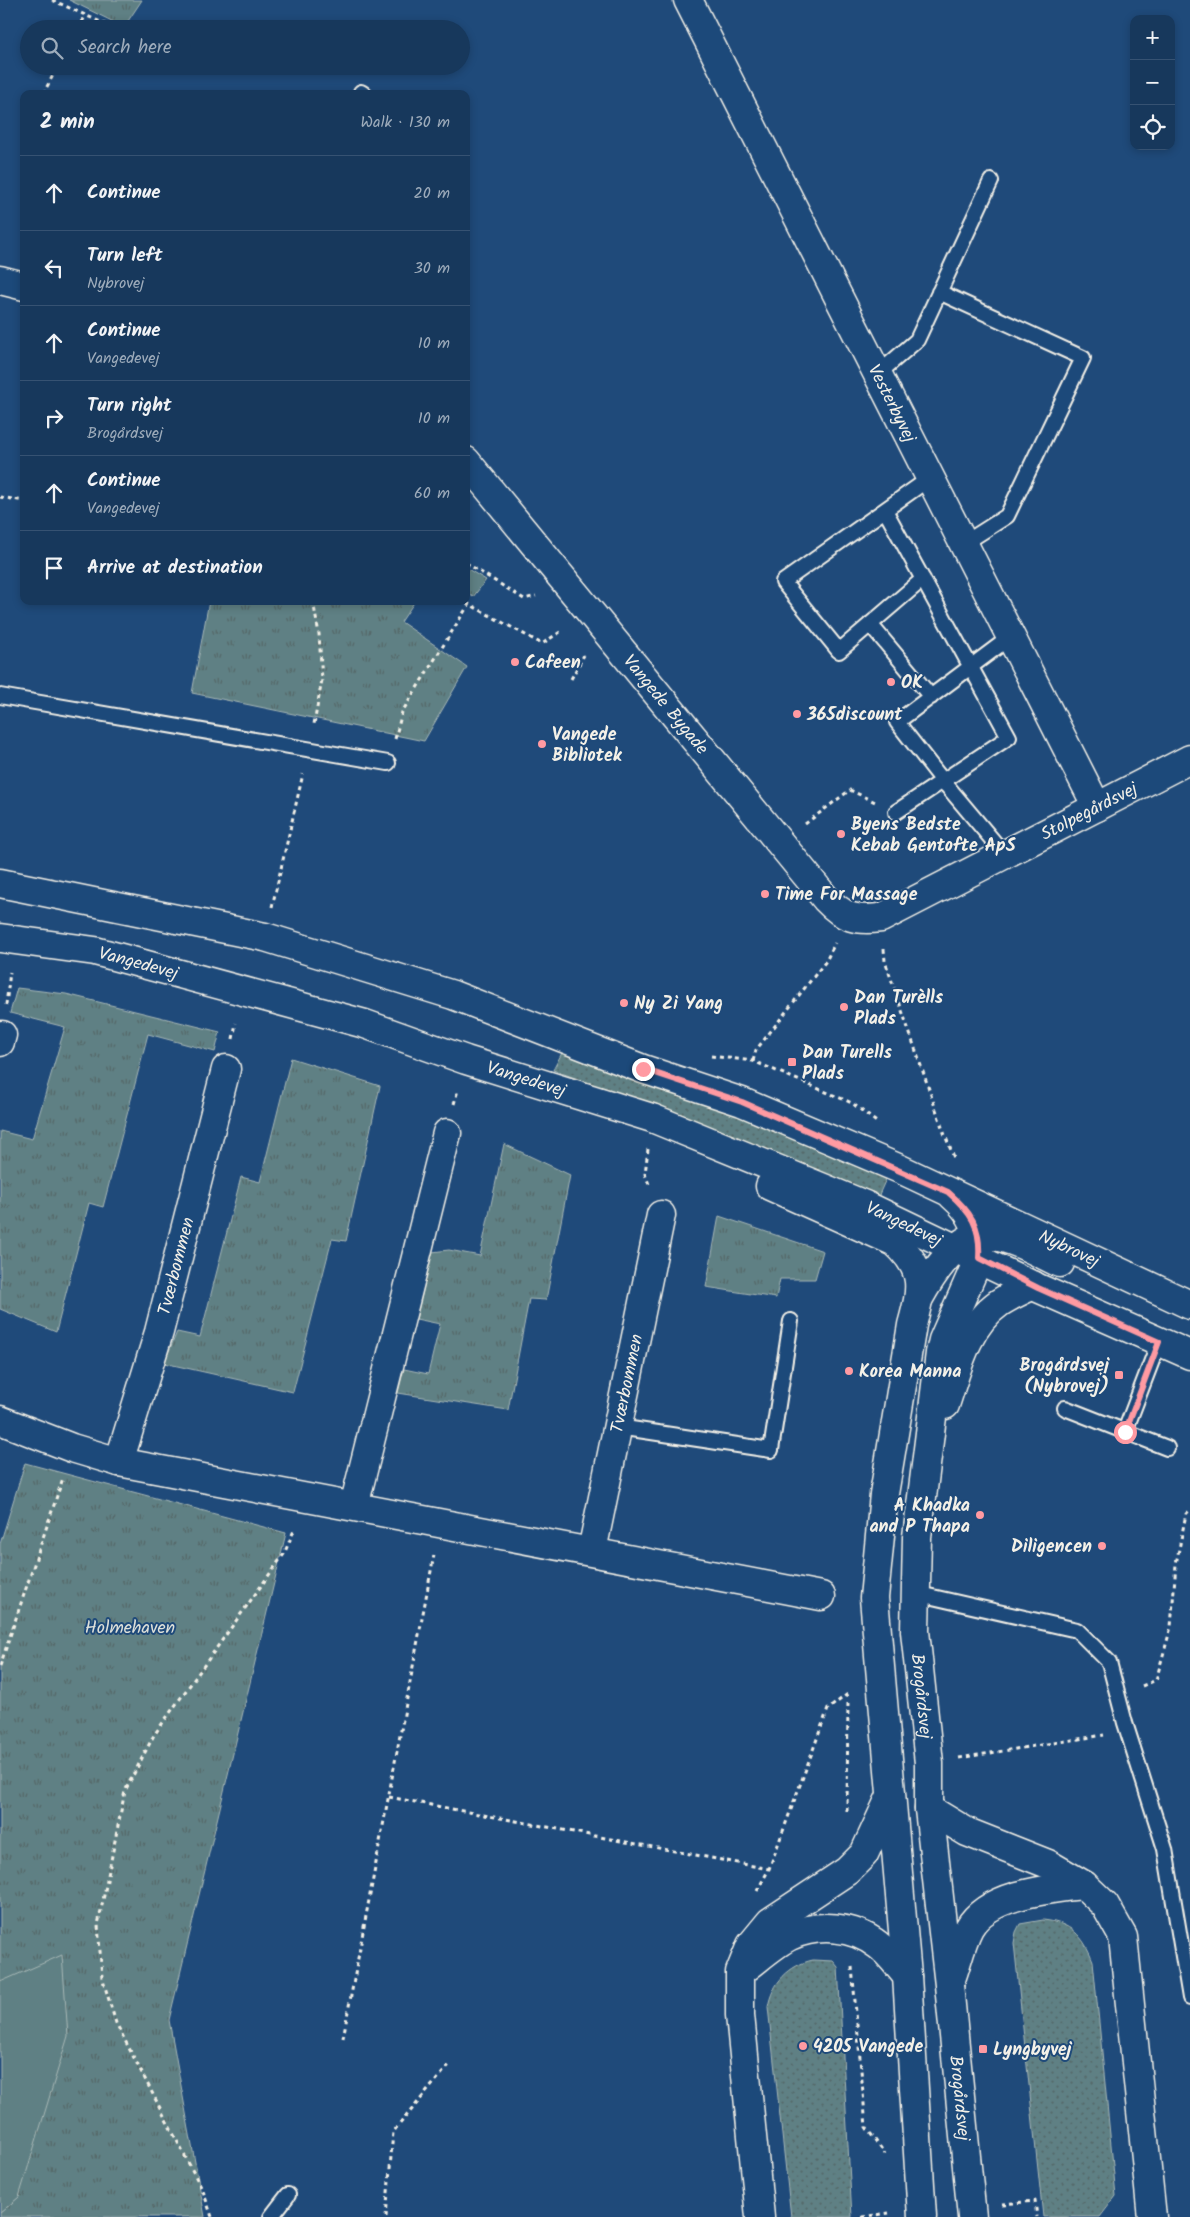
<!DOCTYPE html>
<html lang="en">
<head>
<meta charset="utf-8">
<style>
  :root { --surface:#17385c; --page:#244365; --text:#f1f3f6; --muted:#9eacbb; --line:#365272 }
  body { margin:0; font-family:Kalam,sans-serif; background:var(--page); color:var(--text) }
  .controls { position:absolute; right:15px; top:15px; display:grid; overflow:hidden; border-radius:10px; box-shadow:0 2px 8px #0003 }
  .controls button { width:45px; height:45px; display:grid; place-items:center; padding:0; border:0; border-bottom:1px solid var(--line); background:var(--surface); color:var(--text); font:25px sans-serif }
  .stop { position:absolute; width:15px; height:15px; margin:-11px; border:4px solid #ff9aa2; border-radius:50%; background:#fff }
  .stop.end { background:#ff9aa2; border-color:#fff; box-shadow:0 1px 5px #0008 }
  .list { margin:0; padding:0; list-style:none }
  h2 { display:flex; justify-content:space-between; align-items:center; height:65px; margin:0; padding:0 20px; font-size:21px }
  h2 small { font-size:16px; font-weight:400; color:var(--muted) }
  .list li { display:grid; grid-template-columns:32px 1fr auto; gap:15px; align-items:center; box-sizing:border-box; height:75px; padding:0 20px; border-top:1px solid var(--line) }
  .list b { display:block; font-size:19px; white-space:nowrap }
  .list p { margin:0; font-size:16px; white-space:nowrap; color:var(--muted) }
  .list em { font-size:16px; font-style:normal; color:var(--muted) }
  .icon { flex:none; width:28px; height:28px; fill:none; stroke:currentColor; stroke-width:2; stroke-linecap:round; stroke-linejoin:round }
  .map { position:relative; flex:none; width:1190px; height:2217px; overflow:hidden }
  .search { position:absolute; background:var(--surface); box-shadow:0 2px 8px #0003; left:20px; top:20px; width:450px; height:55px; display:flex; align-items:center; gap:12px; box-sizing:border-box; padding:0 18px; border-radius:28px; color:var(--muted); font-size:19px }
  .panel { position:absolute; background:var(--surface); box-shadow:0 2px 8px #0003; left:20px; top:90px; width:450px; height:515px; border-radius:10px }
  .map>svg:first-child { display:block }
  .grass { fill:url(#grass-dots); stroke:#a9b8b6 }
  .park { fill:url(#park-tufts); stroke:#a9b8b6 }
  .garden { fill:#5e8084; stroke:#a9b8b6 }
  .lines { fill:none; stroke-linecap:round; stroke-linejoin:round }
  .lane-casing { stroke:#f4f1e8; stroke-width:18 }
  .street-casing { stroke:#f4f1e8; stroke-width:31 }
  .secondary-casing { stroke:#f4f1e8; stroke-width:31 }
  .path { stroke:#f4f1e8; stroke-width:3; stroke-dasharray:4 4; stroke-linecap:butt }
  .lane { stroke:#1f4a7a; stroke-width:14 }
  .street { stroke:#1f4a7a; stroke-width:28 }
  .secondary { stroke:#1f4a7a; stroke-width:28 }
  .route { stroke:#ff9aa2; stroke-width:6 }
  .poi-dot { fill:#ff9aa2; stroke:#1f4a7a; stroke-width:2 }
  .labels { text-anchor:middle; stroke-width:4; stroke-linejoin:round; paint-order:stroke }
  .street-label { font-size:18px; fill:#f4f1e8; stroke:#1f4a7a }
  .poi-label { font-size:18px; font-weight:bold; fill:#f4f1e8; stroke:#1f4a7a; text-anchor:start }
  .park-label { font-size:18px; fill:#dee0d9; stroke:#1f4a7a }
</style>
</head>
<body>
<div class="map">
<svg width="1190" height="2217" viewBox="0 0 1190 2217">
  <defs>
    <pattern id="grass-dots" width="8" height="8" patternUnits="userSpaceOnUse" patternTransform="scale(1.25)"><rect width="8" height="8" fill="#5e8084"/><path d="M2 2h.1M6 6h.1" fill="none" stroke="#556768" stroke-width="1.8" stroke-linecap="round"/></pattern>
    <pattern id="park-tufts" width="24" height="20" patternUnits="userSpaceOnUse" patternTransform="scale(1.25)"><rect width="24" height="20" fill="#5e8084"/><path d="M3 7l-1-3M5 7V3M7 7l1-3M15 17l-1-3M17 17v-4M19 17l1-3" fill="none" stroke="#556768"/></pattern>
  </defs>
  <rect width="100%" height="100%" fill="#1f4a7a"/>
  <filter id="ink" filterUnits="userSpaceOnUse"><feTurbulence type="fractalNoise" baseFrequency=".02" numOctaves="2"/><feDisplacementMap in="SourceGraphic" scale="10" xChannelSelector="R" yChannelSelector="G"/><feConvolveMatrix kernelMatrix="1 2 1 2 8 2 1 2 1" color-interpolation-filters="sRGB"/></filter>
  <g filter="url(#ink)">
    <!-- grass -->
    <path class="grass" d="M563,1051l161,59 162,69 -9,20 -160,-70 -164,-59z
      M1043,1920c28,3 40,15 50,41l23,235 -16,21h-57l-29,-274 2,-11 4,-8z
      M813,1960l20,1 5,6 14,250h-61l-23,-210c4,-24 21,-42 45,-47z"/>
    <!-- park -->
    <path class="park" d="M69,0h73l-18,27z
      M466,568l20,12 -13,17 -7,-5z
      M209,601h206l-14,21 66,45 -43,74 -232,-48z
      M17,988l49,6 154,38 -5,20 -67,-18 -45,173 -14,-4 -33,129 -56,-23v-178l32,8 33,-112 -55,-14z
      M291,1058l89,28 -34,155 -14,-2 -39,153 -129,-29 13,-31 23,5 41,-160 19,5z
      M504,1144l66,31 -24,125 -17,-1 -21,111 -110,-17 6,-24 24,5 12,-50 -24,-5 16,-67 17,-2 31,6z
      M719,1216l104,35 -8,28h-35l-4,19 -70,-11z
      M25,1463l261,70 -117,487 36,197h-205v-4l19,-16 -19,-215v-438z"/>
    <!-- garden -->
    <path class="garden" d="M62,1955l6,81 -49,161 -19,16v-231z"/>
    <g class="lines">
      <defs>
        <path id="lane" d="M361,92l3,2
          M939,292l144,66 -76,158 -44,28
          M878,374l39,-34 74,-159
          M885,510l124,227 -113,75
          M923,579l-84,72 -56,-69 147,-104
          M870,624l61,73
          M0,696l388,67
          M1005,855l-62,-74 -46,-59 112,-84
          M1065,1408l102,40
          M618,1427l153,23 20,-129
          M1125,1431l34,-89
          M915,1593l162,37 32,32 16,61 40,126 25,149
          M271,2217l17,-22"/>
        <g id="street">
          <path id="s1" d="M688,0l409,807"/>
          <path d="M0,280l24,6"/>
          <path id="s2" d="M466,461l360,438c18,19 30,22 55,19l309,-159"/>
          <path d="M0,1042l2,-7"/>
          <path d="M0,1420l72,28 47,14 702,134"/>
          <path id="s3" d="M119,1462l40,-130 67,-263"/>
          <path d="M354,1506l93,-373"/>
          <path id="s4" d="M592,1551l69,-336"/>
        </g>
        <g id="secondary">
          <path id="s5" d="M0,883l265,54 188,58 190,74 99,33 158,67 290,136"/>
          <path id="s6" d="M0,938l95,13 270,73 101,36 186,58 213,87 173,83 152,67"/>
          <path d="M770,1186l125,56c31,28 27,46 17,83l-28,169 -10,104 33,378 15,241"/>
          <path id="s7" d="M953,1196c20,17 28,36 26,62l-36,82 -3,13 -23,184 -2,94 14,132v46l20,176 23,232"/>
          <path d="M919,1298c11,-20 36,-60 61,-62 27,-3 56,16 80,27"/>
          <path d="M945,1405c12,-35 21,-79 54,-102 10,-7 22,-12 34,-18"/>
          <path d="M929,1809l38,23 81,32 36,21 21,20 18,32 29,280"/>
          <path d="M743,1970c15,-11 31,-26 47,-34 28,-13 64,-10 88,9 11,8 20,21 29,31"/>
          <path d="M951,1979c6,-16 10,-36 18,-51 19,-34 80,-39 115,-43"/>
          <path d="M760,2217l-20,-202v-43l11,-27 19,-23 77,-51 17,-17 26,-56"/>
        </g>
      </defs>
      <!-- lane casing -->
      <use href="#lane" class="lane-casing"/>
      <!-- street casing -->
      <use href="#street" class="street-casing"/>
      <!-- secondary casing -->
      <use href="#secondary" class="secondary-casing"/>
      <!-- path -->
      <path class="path" d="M52,0l64,29
        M78,29l8,-14
        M43,94l15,-28
        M0,497l24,4
        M466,563l58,36 12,-3
        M313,601l6,33 3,46 -8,44
        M571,679l13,-24
        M395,739l7,-27 67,-108 73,40 21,-14
        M805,824l45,-34 25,12
        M272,907l31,-133
        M884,949l1,12 58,169 11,28
        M6,1005l4,-33
        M233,1039l3,-16
        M711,1056l42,5 99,42 27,21
        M753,1061l3,-11 70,-89 9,-18
        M454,1104l4,-14
        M648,1149l-3,25 5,13
        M0,1666l63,-188
        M1142,1686l14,-6 15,-53 5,-63 10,-50 4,-4
        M959,1758l145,-23
        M389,1797l380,72
        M847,1811l1,-112
        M757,1891l12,-22 59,-160 21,-16
        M852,1967l14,160 19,27
        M343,2038l91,-483
        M1002,2204l33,-3 2,16
        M212,2217l-9,-26 -87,-168 -14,-46 -4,-52 27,-134 29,-56 130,-181 11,-26
        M386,2217l7,-85 56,-67
        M862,2217l27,-4"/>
      <!-- lane -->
      <use href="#lane" class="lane"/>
      <!-- street -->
      <use href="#street" class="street"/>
      <!-- secondary -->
      <use href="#secondary" class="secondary"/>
    </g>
  </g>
  <g class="lines" filter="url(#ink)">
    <!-- route -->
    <path class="route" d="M643,1069l99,33 206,90c23,20 33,34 31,66l59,30 121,54 -34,90"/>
  </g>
  <!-- markers -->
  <g class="poi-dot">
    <circle cx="515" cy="662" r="5"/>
    <circle cx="891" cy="682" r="5"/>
    <circle cx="797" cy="714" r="5"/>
    <circle cx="542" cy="744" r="5"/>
    <circle cx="841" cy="834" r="5"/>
    <circle cx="765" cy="894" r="5"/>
    <circle cx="624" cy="1003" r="5"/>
    <circle cx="844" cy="1007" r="5"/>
    <rect x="787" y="1057" width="10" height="10" rx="2.5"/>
    <circle cx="849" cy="1371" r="5"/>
    <rect x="1114" y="1370" width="10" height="10" rx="2.5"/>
    <circle cx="980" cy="1515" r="5"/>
    <circle cx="1102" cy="1546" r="5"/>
    <circle cx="803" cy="2046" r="5"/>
    <rect x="978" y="2044" width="10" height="10" rx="2.5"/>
  </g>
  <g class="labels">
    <!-- street labels -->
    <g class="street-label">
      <text dy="6" stroke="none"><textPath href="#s1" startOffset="452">Vesterbyvej</textPath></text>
      <text dy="6" stroke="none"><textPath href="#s2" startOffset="315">Vangede Bygade</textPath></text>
      <text dy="6" stroke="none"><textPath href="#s2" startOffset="862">Stolpegårdsvej</textPath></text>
      <text dy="6" stroke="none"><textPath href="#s6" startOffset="141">Vangedevej</textPath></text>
      <text dy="6" stroke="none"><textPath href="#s6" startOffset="546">Vangedevej</textPath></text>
      <text dy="6" stroke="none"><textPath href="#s6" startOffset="951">Vangedevej</textPath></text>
      <text dy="6" stroke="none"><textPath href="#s5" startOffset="1134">Nybrovej</textPath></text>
      <text dy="6" stroke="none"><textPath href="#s3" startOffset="204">Tværbommen</textPath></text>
      <text dy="6" stroke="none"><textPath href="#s4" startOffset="171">Tværbommen</textPath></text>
      <text dy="6" stroke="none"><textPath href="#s7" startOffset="518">Brogårdsvej</textPath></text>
      <text dy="6" stroke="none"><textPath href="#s7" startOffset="922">Brogårdsvej</textPath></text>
    </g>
    <!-- poi labels -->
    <g class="poi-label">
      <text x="525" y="668">Cafeen</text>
      <text x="901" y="688">OK</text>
      <text x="807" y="720">365discount</text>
      <text x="552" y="740">Vangede<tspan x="552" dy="21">Bibliotek</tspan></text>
      <text x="851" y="830">Byens Bedste<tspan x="851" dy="21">Kebab Gentofte ApS</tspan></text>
      <text x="775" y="900">Time For Massage</text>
      <text x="854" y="1003">Dan Turèlls<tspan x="854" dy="21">Plads</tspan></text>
      <text x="634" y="1009">Ny Zi Yang</text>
      <text x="802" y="1058">Dan Turells<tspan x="802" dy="21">Plads</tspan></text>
      <text x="1109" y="1371" text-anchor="end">Brogårdsvej<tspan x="1109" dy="21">(Nybrovej)</tspan></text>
      <text x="859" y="1377">Korea Manna</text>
      <text x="970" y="1511" text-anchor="end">A Khadka<tspan x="970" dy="21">and P Thapa</tspan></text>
      <text x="1092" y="1552" text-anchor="end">Diligencen</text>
      <text x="813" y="2052">4205 Vangede</text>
      <text x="993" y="2055">Lyngbyvej</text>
    </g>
    <!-- park labels -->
    <g class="park-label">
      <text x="130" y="1633">Holmehaven</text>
    </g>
  </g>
</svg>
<div class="controls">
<button>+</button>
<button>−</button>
<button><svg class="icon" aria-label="locate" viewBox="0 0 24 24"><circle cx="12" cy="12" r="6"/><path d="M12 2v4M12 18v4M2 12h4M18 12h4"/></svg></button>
</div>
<div class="stop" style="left:1125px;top:1432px"></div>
<div class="stop end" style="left:643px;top:1069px"></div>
<div class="search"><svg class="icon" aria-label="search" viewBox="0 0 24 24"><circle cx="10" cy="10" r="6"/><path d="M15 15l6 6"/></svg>Search here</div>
<section class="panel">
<h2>2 min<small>Walk · 130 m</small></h2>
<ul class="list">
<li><svg class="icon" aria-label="ahead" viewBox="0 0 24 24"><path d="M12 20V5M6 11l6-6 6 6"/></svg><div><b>Continue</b></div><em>20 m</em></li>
<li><svg class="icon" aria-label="left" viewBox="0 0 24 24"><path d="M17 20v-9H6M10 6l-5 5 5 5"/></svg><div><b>Turn left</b><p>Nybrovej</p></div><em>30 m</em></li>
<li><svg class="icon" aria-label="ahead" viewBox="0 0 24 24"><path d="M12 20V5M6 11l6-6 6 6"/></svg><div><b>Continue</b><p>Vangedevej</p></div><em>10 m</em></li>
<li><svg class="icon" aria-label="right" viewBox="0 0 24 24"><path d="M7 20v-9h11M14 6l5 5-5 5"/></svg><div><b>Turn right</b><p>Brogårdsvej</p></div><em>10 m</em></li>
<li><svg class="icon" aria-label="ahead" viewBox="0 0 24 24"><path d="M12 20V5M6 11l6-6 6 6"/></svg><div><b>Continue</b><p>Vangedevej</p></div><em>60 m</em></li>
<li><svg class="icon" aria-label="arrive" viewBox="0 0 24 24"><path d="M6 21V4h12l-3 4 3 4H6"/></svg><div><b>Arrive at destination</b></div></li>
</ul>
</section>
</div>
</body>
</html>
